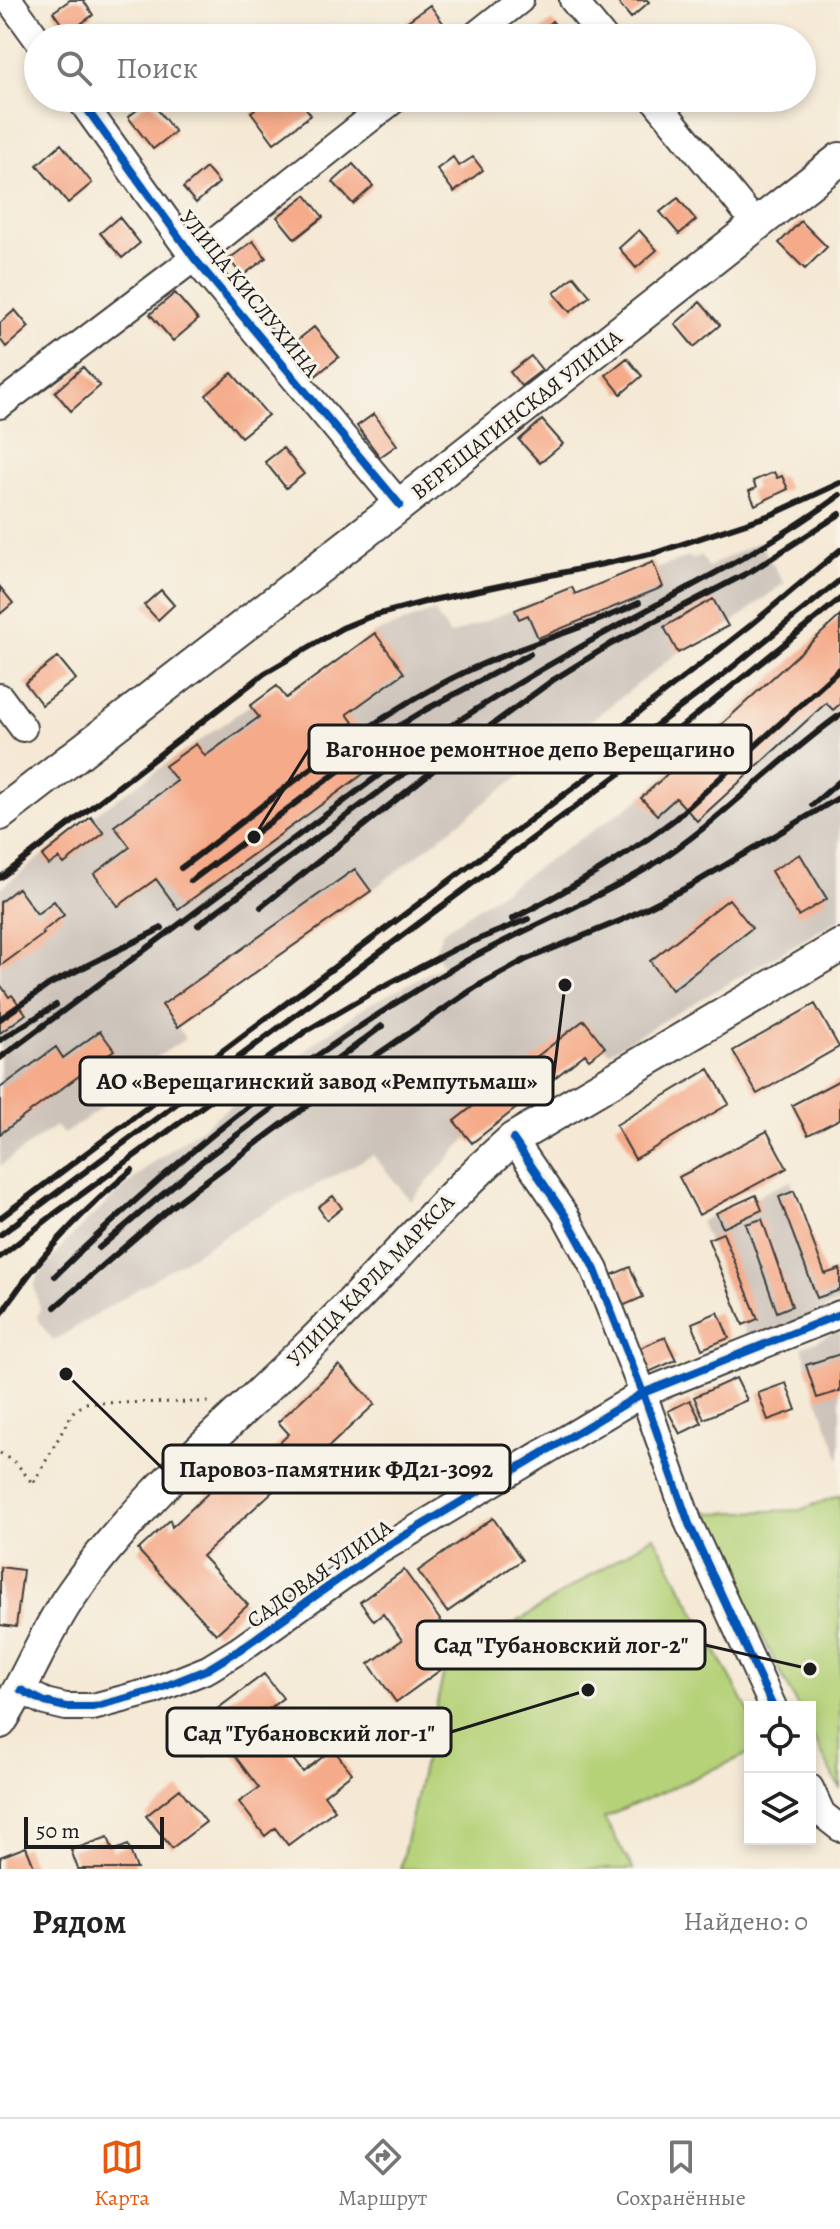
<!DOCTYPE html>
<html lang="ru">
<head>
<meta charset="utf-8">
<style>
  :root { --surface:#fff; --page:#f2f2f2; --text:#222; --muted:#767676; --line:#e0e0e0; --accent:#ea580c }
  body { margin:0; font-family:Alegreya,serif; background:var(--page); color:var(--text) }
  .controls { position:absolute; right:24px; bottom:24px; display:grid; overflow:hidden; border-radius:0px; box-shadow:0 4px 12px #0003 }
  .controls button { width:72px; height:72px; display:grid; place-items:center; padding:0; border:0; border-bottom:2px solid var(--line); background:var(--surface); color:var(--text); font:40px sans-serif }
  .scale { position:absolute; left:24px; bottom:20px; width:140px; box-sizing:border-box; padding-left:8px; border:4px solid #1c1c1c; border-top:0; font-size:22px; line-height:28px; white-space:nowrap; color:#1c1c1c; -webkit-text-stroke:6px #f7f3e8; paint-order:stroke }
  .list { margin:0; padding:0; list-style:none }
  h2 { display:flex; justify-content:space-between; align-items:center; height:104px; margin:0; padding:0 32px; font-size:34px }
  h2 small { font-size:26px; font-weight:400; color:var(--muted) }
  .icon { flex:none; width:44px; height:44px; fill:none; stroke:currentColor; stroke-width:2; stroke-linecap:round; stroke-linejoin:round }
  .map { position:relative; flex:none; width:840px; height:1869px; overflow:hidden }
  .search { position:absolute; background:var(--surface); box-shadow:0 4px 12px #0003; left:24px; right:24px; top:24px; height:88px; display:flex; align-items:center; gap:20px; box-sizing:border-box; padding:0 28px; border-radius:44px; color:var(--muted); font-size:30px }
  .sheet { height:248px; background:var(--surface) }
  nav { display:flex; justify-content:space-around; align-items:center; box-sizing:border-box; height:112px; border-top:2px solid var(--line); background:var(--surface); font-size:22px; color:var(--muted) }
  nav a { display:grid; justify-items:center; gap:4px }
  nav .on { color:var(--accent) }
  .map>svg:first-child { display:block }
  .industrial { fill:#ccc2b9 }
  .green { fill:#b5d279; stroke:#68774a; stroke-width:2 }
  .building { fill:#f5ab8a }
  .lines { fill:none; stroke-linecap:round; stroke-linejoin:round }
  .minor-casing { stroke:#3d3b38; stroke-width:30 }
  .major-casing { stroke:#3d3b38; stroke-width:36 }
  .path { stroke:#3d3b38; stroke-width:3; stroke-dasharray:2 6; stroke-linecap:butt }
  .minor { stroke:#fff; stroke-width:26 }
  .major { stroke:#fff; stroke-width:32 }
  .rail { stroke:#1c1c1c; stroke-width:6 }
  .cycleway-casing { stroke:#f7f3e8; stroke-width:13 }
  .cycleway { stroke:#0057b8; stroke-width:8 }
  .labels { text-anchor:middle; stroke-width:6; stroke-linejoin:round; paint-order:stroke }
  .street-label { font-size:22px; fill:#1c1c1c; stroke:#f7f3e8 }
  .leader { fill:none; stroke:#1c1c1c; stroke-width:3 }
  .callout-dot { fill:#1c1c1c; stroke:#f7f3e8; stroke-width:3 }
  .callout { fill:#f7f3e8; stroke:#1c1c1c; stroke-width:3 }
  .callout-label { font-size:24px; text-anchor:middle; font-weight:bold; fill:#1c1c1c }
</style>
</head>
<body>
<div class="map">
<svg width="840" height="1869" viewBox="0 0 840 1869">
  <rect width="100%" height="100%" fill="#f7f3e8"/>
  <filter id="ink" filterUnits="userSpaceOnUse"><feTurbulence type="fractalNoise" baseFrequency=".0125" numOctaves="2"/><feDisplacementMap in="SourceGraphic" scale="16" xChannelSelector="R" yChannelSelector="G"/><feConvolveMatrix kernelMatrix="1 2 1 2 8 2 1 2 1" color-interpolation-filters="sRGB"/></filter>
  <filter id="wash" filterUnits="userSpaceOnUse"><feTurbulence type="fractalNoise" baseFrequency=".006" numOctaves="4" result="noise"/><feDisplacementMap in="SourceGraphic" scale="32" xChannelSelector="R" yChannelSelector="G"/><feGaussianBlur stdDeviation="1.8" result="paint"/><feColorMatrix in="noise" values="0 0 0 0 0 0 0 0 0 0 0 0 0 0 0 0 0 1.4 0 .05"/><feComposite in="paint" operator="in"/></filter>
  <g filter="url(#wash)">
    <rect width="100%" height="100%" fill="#f5e9d5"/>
    <!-- industrial -->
    <path class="industrial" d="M759,542l25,41 -56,43 -50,27 -307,238 -193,136 7,12 -45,29 2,5 -31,28 -47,33 -9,-8 -55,40v-277l91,-72 186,-131 10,12 88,-65 59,-22 16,24 122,-48 4,7 77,-32 3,7 34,-13 1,4 11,-5 6,12z
      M840,616v303l-231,133 -4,-5 -16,12 -4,-5 -113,89 -5,-5 -56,63 -38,-46 -123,65 -197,121 -16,-23 3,-10 -6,-21 4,-11 26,-32 29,-29 57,-50 149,-108 19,-17 50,-35 74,-39 -6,-17 7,-18 198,-133z
      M791,1181l34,93 15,-5v33l-90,41 -50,-122z
      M840,1330v129l-23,-61 -15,-51z"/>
    <!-- green -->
    <path class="green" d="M840,1495v294l-30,-59v-23h-12l-38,-75 -70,-125 23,6 87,-3z
      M654,1536l96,178v39l-146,65 29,51h-233l45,-202z"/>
    <g id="blocks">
      <!-- building -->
      <path class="building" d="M70,0h13l10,15 -25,18 -15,-21z
        M616,0h31l2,2 -18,16z
        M430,5l13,18 -22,15h-6l-10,-15z
        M552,21l14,17h-34z
        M270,98h28l13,17 -37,28 -23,-31z
        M150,100l25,32 -22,17 -25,-32z
        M61,144l31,39 -24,20 -31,-38z
        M453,157l6,9 14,-9 10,13 -29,22 -17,-23z
        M353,164l20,22 -20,18 -20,-22z
        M206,168l13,15 -23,20 -13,-15z
        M306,195l17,22 -28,22 -18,-22z
        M678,198l18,22 -17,14 -19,-22z
        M119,217l21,26 -18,15 -22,-25z
        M801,221l26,26 -22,22 -26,-26z
        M639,230l18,20 -21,18 -17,-20z
        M253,241l13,17 -24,18 -13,-17z
        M574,276l16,20 -20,16 -16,-19z
        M175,293l23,27 -25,21 -23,-27z
        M700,302l20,23 -26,22 -19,-23z
        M15,310l14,17 -23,20 -6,-8v-16z
        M314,327l25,30 -25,20 -25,-30z
        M531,356l11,14 -21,16 -11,-14z
        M627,358l15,18 -21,18 -15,-19z
        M83,367l17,19 -29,25 -16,-19z
        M232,373l36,42 -27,22 -35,-42z
        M374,414l23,31 -17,12 -23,-31z
        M542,420l21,24 -23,19 -21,-23z
        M283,448l21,26 -18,14 -21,-26z
        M774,472l3,6 5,-2 6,13 -33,16 -6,-14 7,-3 -3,-7z
        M653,562l10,25 -125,51 -10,-23 -9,4 -4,-9 57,-23 3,7z
        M0,587l13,16 -13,11z
        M161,590l13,15 -16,15 -14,-15z
        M713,599l15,27 -50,27 -14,-26z
        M840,616v88l-7,6 -7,-7 -129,118 -21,-23 -19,17 -16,-17z
        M375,633l29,40 -57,41 34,47 -203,148 -22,-30 -38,27 -24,-32 36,-27 -16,-21 63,-45 -12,-15 31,-22 9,12 54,-39 -9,-11 27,-20 9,12z
        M58,657l18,22 -34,26 -17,-22z
        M91,817l13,16 -40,31 -5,-6 -10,7 -7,-9z
        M800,854l27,45 -29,17 -27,-45z
        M355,869l16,22 -193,136 -16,-22z
        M18,888l19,26 17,-13 10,14 -22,17 2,2 -44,32v-64z
        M729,899l23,29 -80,62 -22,-29z
        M0,984l9,13 3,-2 14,19 -26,19z
        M815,1004l24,43 -82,47 -24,-43z
        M584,1020l21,27 -16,12 -4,-5 -113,89 -18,-22z
        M100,1031l14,19 -114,84v-46l56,-41 7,11z
        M709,1069l20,35 -94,55 -19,-34z
        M840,1080v39l-32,16 -16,-30z
        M767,1131l20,37 -88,47 -20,-38z
        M794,1191l31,83 15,-5v21l-23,8 -38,-101z
        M756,1195l6,15 -39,18 -7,-15z
        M333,1196l9,12 -15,12 -9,-13z
        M762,1219l30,87 -15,6 -31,-88z
        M723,1233l35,86 -15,6 -35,-86z
        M630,1267l13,30 -25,11 -13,-30z
        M718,1312l11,26 -27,11 -10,-26z
        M665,1337l11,23 -34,15 -11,-23z
        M840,1354v37l-23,7 -11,-33z
        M339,1365l36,39 -65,60 -14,-15 -24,21 11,12 -81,74 46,49 -32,29 -78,-84 32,-30 2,7 78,-73 8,9 31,-29 -11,-12z
        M736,1378l11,22 -43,19 -10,-22z
        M786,1383l10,27 -28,10 -10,-27z
        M690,1400l12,23 -22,11 -12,-23z
        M493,1518l29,42 -75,52 -29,-41z
        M0,1567l23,3 -7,57 -16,-2z
        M404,1570l60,83 -68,49 -27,-38 33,-24 -19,-26 -9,7 -14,-19z
        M264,1674l19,24 -23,18 43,56 30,-23 19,24 -28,22 11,15 -47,35 -13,-17 -10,8 -26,-34 20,-14 -37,-49 -21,16 -16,-22z
        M180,1789l26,33 -34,26 -26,-32z
        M108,1837l5,14 15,-6 9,24h-59l-7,-19z
        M26,1847l9,22h-35v-12z"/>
    </g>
  </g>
  <g filter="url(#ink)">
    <use href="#blocks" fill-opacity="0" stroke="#3d3b38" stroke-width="2"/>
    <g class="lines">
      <defs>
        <path id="minor" d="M9,0l29,40
          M573,0l31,38
          M472,38l48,-38
          M79,98l115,160 206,247
          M653,98l103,126
          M0,405l194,-147 202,-160
          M0,697l23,31
          M513,1139l52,76 30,55 48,123 46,131 84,183
          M21,1690l24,12 21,5h27l60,-16 55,-22 31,-19 138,-98 266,-159 197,-79
          M810,1788l12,26 18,14"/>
        <path id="major" d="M0,814l400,-309 440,-346
          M0,1722c27,-40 43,-87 71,-127 64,-93 158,-170 238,-249 70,-68 131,-143 204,-207l327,-193"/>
      </defs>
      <!-- minor casing -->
      <use href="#minor" class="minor-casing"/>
      <!-- major casing -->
      <use href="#major" class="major-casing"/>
      <!-- path -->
      <path class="path" d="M0,1453l17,11 16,20 40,-72 13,-9 125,-1"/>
      <!-- minor -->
      <use href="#minor" class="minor"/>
      <!-- major -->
      <use href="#major" class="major"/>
      <!-- rail -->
      <path class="rail" d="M611,734l140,-109 89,-75
        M812,805l28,-24
        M181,868c91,-68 179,-145 282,-195 57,-28 119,-43 176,-70
        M0,878l265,-205 77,-45 27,-11 59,-16 227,-48 118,-39 67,-31
        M191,881l208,-155 28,-17 103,-55
        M261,907l213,-169 79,-58 58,-36 142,-74 87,-56
        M512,919c59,-30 110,-60 163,-100l165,-150
        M198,925l271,-199
        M0,1019l50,-35 112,-56
        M0,1040l56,-35
        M0,1058l379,-283c67,-48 137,-92 210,-133 84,-48 173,-89 251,-147
        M0,1218l714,-536 126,-102
        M0,1235l665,-495 175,-141
        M99,1248l102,-86 181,-136
        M0,1257l53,-42 253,-184 67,-39 82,-43 73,-30
        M55,1276c121,-119 255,-225 402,-310 63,-36 132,-62 194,-100 68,-43 123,-104 189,-151
        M55,1307l117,-101 190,-141 114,-78 49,-27 97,-40 68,-34 150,-89
        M0,1316c35,-56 81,-104 132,-146"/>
      <defs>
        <path id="cycleway" d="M79,98l115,160 206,247
          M513,1139l52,76 30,55 48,123 46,131 84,183
          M21,1690l24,12 21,5h27l60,-16 55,-22 31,-19 138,-98 266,-159 197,-79"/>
      </defs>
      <!-- cycleway casing -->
      <use href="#cycleway" class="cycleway-casing"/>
      <!-- cycleway -->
      <use href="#cycleway" class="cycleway"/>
    </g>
  </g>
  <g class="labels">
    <!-- street labels -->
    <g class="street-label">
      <text transform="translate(250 293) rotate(51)" y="8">УЛИЦА КИСЛУХИНА</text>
      <text transform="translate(516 414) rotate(-38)" y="8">ВЕРЕЩАГИНСКАЯ УЛИЦА</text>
      <text transform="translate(370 1280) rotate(-46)" y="8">УЛИЦА КАРЛА МАРКСА</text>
      <text transform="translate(319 1573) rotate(-35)" y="8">САДОВАЯ УЛИЦА</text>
    </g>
  </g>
  <!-- callouts -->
  <path class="leader" d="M254 837L309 749M565 985L553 1081M66 1374L163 1469M810 1669L705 1645M588 1690L451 1732"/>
  <g class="callout-dot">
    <circle cx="254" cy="837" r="8"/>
    <circle cx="565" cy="985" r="8"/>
    <circle cx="66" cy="1374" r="8"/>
    <circle cx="810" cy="1669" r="8"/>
    <circle cx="588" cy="1690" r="8"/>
  </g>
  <g class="callout">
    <rect x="309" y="725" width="442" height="48" rx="8"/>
    <rect x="80" y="1057" width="473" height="48" rx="8"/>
    <rect x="163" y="1445" width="347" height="48" rx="8"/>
    <rect x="417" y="1621" width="288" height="48" rx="8"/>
    <rect x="167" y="1708" width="284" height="48" rx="8"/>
  </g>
  <g class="callout-label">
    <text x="530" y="757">Вагонное ремонтное депо Верещагино</text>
    <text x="317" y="1089">АО «Верещагинский завод «Ремпутьмаш»</text>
    <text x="336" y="1477">Паровоз-памятник ФД21-3092</text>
    <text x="561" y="1653">Сад "Губановский лог-2"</text>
    <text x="309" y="1741">Сад "Губановский лог-1"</text>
  </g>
</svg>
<div class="controls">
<button><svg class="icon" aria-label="locate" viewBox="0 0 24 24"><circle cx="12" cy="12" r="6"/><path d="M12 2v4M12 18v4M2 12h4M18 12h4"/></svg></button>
<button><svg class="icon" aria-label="layers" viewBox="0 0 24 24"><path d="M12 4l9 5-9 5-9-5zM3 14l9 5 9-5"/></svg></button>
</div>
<div class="scale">50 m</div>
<div class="search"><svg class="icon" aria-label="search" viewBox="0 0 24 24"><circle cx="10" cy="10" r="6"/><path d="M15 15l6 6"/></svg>Поиск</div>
</div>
<section class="sheet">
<h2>Рядом<small>Найдено: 0</small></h2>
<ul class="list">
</ul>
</section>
<nav>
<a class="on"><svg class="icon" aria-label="map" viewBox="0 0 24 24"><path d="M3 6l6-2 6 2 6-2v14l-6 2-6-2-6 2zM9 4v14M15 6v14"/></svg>Карта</a>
<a><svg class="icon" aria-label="directions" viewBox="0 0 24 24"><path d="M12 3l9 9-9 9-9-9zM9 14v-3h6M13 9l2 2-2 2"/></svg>Маршрут</a>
<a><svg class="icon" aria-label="saved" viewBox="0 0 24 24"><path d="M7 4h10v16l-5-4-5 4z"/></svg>Сохранённые</a>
</nav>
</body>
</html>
